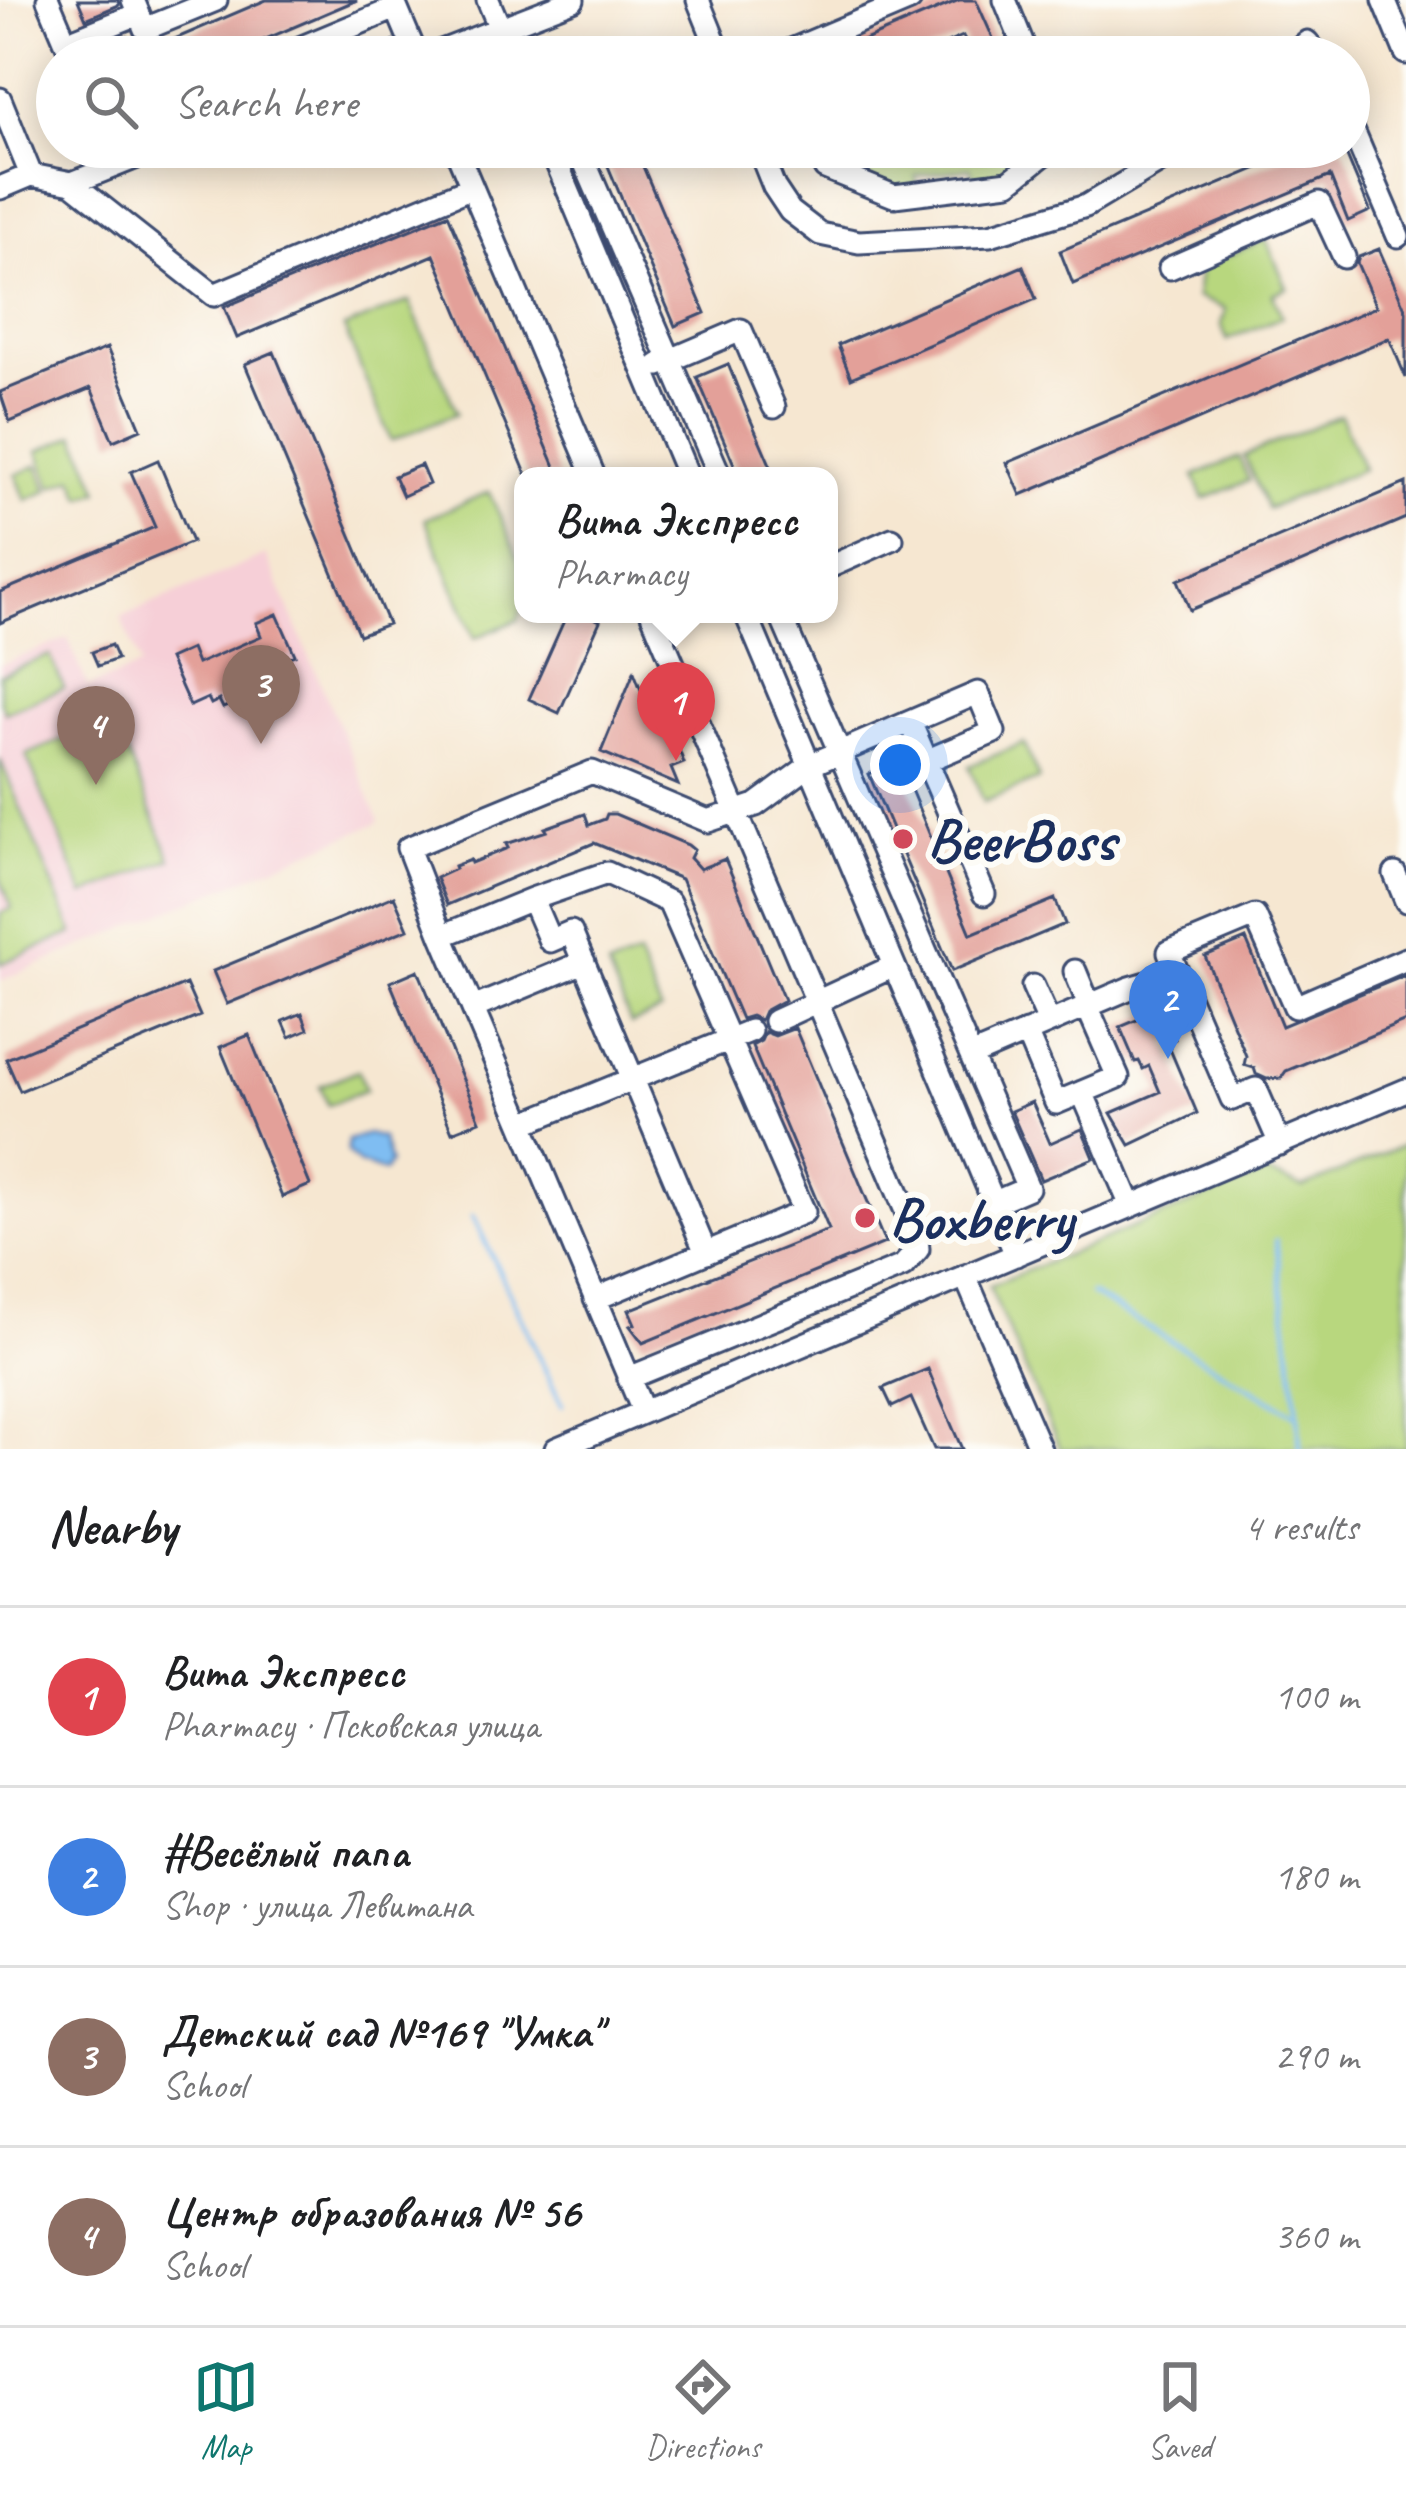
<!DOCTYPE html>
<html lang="en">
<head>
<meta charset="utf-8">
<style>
  :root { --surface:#fff; --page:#f6f6f6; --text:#202124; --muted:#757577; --line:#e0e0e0; --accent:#0f766e }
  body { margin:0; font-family:Caveat,sans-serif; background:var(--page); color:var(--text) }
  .you { position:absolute; left:900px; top:765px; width:42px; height:42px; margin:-30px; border:9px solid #fff; border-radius:50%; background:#1a73e8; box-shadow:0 0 0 18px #1a73e833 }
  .badge { display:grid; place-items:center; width:78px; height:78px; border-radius:50%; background:var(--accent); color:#fff; font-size:39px; font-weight:700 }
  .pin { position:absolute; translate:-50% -99px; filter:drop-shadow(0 3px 6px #0008) }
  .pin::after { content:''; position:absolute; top:63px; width:42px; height:36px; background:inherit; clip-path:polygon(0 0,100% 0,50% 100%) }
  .popup { position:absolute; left:514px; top:467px; width:324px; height:156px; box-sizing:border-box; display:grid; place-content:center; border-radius:24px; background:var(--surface); filter:drop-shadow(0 3px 9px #0005); font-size:39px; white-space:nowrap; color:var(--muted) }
  .popup b { font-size:45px; color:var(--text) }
  .popup::after { content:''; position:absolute; left:50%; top:100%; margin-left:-24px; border:24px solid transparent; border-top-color:var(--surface) }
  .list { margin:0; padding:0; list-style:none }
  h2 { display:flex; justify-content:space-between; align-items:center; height:156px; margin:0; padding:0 48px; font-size:51px }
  h2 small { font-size:39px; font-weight:400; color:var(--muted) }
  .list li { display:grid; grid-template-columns:78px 1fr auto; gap:36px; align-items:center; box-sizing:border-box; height:180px; padding:0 48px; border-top:3px solid var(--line) }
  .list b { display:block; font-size:45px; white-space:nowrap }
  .list p { margin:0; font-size:39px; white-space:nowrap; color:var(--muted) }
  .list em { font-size:39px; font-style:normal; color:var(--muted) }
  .icon { flex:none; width:66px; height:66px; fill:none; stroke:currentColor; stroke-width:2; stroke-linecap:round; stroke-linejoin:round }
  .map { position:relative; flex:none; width:1406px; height:1449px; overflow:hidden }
  .search { position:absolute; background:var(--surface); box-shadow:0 6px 30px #0003; left:36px; right:36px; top:36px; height:132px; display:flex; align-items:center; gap:30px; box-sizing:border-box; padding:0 42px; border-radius:66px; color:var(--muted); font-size:45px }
  .sheet { height:876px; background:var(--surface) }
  nav { display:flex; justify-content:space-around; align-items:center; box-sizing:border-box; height:168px; border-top:3px solid var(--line); background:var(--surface); font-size:33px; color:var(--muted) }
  nav a { display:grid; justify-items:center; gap:6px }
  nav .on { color:var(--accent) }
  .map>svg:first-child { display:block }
  .built { fill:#f6cfd7 }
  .green { fill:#b8d77e; stroke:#6a836e; stroke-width:3 }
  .water { fill:#7fbdf2; stroke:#4d76a8; stroke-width:3 }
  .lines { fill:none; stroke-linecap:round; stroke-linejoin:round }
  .stream { stroke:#7fbdf2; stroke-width:4.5 }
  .building { fill:#e3a099 }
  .minor-casing { stroke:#3c4b6f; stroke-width:27 }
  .minor { stroke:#fff; stroke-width:21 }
  .poi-dot { fill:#d1495b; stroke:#fdfcf7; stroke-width:4.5 }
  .labels { text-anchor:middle; stroke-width:12; stroke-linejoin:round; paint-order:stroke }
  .poi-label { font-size:60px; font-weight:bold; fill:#1b2f5e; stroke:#fdfcf7; text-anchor:start }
</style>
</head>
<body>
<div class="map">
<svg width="1406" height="1449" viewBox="0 0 1406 1449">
  <rect width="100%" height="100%" fill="#fdfcf7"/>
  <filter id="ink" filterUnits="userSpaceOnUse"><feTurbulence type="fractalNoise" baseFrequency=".00833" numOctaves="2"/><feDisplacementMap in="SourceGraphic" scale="24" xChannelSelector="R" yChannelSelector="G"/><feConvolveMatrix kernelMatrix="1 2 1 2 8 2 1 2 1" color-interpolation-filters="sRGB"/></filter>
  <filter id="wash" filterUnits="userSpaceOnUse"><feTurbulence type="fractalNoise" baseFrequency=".004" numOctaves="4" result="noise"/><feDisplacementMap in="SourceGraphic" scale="48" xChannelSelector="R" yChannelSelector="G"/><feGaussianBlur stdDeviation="2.7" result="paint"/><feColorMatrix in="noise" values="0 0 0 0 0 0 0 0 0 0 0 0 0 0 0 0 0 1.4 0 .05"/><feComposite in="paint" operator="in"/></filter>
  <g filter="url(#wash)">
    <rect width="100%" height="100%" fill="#f6e7d1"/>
    <!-- built -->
    <path class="built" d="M266,555l114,267 -380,159v-316l68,-27 20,49 53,-21 -20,-49z"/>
    <!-- green -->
    <path class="green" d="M828,147h202l3,9 -29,20 -28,5 -6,-13 -54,8 1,12 -23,2 -64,-29z
      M1266,239l21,49 -14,6 9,23 -55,23 -6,-16 5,-15 -30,-12 4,-30z
      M409,301l48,112 -66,28 -47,-113z
      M1340,415l23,54 -96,40 -23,-53z
      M76,435l24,56 -18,7 -8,-20 -22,9 -14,-36z
      M1239,457l10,24 -45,18 -10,-23z
      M38,465l10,26 -22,9 -10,-25z
      M489,492c16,38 48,87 29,128l-43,18 -50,-119z
      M50,655l14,33 -59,24 -5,-11v-26z
      M113,719l58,140 -87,36 -58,-140z
      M1024,743l15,36 -55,23 -15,-36z
      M0,759l73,174 -73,31v-51l12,-5 -12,-30z
      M638,956l23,55 -30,13 -23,-56z
      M358,1070l8,20 -38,15 -8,-19z
      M1406,1144v305h-346l-71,-163 277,-113 37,15z"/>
    <!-- water -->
    <path class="water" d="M367,1134l15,4 8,25 -6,9 -25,-8 -12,-12 1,-12z"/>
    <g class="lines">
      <!-- stream -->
      <path class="stream" d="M473,1216l89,190
        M1276,1241l22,173
        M1091,1294l207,122 2,33"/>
    </g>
    <g id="blocks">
      <!-- building -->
      <path class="building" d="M78,0h40l1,5 -33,14z
        M266,0h91l-133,57h-115l-5,-11 23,-10 8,20z
        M959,0h17l20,45 -25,11 -8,-20 -48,21h-90z
        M600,147h62l-23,10 66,156 -30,13z
        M1308,147h35l27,64 -22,10 -18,-45 -257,108 -13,-33z
        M448,214l40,94 71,168h-32l-93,-221 -197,83 -13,-31z
        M1379,249l27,62v67l-17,-40 -368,157 -14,-32 369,-156 -19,-44 2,-6z
        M1023,266l13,33 -185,79 -13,-33z
        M107,348l34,81 -28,12 -22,-53 -81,34 -10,-30z
        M274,352l114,272 -29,11 -114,-271z
        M728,364l18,45 29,67h-36l-42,-99z
        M158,460l34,82 -192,81v-31l155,-65 -24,-55z
        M421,465l8,19 -26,12 -9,-20z
        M1406,483v35l-216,92 -12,-30z
        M277,614l18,41 -14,5 4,7 -12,5 5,12 -55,24 -4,-8 -8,4 -3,-6 -18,8 -21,-47 22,-10 6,15 64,-28 -5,-13z
        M567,614h18l15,7 -41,92 -30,-14z
        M111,645l6,14 -19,7 -6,-14z
        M634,672l7,18 13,-5 30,78 -13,5 7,17 -77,-33z
        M899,761l72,173 84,-35 10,25 -113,47 -83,-197z
        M585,814l4,11 16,-6 2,-5h8l73,31 6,5 -4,8 10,11 25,-10 59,141 -20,11 -4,9 -9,-4 -10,3 -60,-140 -87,-36 -147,62 -11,-27 19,-9 -1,-3 16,-6 1,3 37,-15 -2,-4 41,-13 -2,-3z
        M394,896l14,33 -181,75 -14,-33z
        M1246,939l36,87 124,-51v46l-120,50 -5,7 -14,1 -11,-5 -2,-6 -10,-3 2,-9 -41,-100z
        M418,970l62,151 -28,11 -62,-150z
        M186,984l14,32 -180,75 -14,-32z
        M1165,1008l10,31 -8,3 30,71 -67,32 -19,-32 49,-21 -11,-26 -6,3 -4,-8 -4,1 -15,-35z
        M302,1013l6,16 -18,8 -7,-16z
        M795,1028l90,215 -242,100 -13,-17 5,-2 -6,-14 200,-80 -77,-184 9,-5 4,-9 10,4z
        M249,1035l61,150 -28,12 -62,-150z
        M1032,1102l18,41 32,-14 12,29 -53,22 -30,-69z
        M928,1369l11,27 23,53h-28l-23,-51 -19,9 -9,-19z"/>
    </g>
  </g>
  <g filter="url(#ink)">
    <use href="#blocks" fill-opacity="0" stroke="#3c4b6f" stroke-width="3"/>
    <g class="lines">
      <defs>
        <path id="minor" d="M48,0l24,57
          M133,0l12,29 71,-29
          M393,0l24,57
          M488,0l24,57
          M698,0l23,57
          M1005,0l22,54 -8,3
          M1384,0l22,53
          M66,43l72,-29
          M278,57l118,-49
          M386,57l11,-4 18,4
          M426,57l147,-57
          M775,57l135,-57
          M1290,57l17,-15 13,15
          M0,99l31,76
          M1349,121l49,115
          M455,147l139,329
          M550,147l138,329
          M578,147l142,329
          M758,147l16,40 16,24 30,23 39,8 131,-7 96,-29 99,-59
          M815,147l10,21 69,28 115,-14 33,-26 -2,-9
          M72,183l142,112 258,-108
          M0,188l31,-13 41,8 90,-36
          M1170,268l149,-65 25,54
          M659,365l82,-35 33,77
          M829,567l63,-28
          M746,614l270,641
          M780,614l191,442
          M910,722l68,-29 16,39 -68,29
          M1395,874l11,27
          M532,899l75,-26 62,29 135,310 -209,87
          M442,936l-34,-88 184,-76 116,49 48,-16 54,-40 100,-43 74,172
          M1075,971l14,34
          M1033,986l16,36
          M473,1008l111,-46
          M775,1021l119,-55
          M1026,1032l30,71 62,-26 -31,-71
          M1082,1092l49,114
          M522,1124l-80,-188 90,-37 18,42 21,-9 135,321
          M1280,1144l-24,-55 -24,10 -63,-147 86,-36 40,91 111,-48
          M993,1203l35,-15 -57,-132 159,-68 17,-5 40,10
          M965,1276l75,173
          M629,1378l274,-112 15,-17 -1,-12 -265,-623
          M643,1411l-121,-287 228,-93
          M556,1449l850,-359"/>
      </defs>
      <!-- minor casing -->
      <use href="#minor" class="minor-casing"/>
      <!-- minor -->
      <use href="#minor" class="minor"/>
    </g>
  </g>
  <!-- markers -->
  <g class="poi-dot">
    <circle cx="903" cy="839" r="12"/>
    <circle cx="865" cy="1218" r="12"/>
  </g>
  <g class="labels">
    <!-- poi labels -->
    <g class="poi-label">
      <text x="927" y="860">BeerBoss</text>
      <text x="889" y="1239">Boxberry</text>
    </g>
  </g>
</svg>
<div class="you"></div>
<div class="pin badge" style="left:676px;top:761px;background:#e0444e">1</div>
<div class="popup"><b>Вита Экспресс</b>Pharmacy</div>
<div class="pin badge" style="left:1168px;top:1059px;background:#3f7fe0">2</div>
<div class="pin badge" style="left:261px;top:744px;background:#8d6e63">3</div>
<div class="pin badge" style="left:96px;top:785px;background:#8d6e63">4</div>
<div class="search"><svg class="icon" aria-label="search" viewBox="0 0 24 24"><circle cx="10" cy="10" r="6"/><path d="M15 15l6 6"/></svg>Search here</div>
</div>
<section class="sheet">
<h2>Nearby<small>4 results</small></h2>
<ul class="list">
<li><span class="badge" style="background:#e0444e">1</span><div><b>Вита Экспресс</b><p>Pharmacy · Псковская улица</p></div><em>100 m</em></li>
<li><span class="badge" style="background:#3f7fe0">2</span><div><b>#Весёлый папа</b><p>Shop · улица Левитана</p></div><em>180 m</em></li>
<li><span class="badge" style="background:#8d6e63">3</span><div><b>Детский сад №169 &quot;Умка&quot;</b><p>School</p></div><em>290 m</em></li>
<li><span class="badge" style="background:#8d6e63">4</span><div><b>Центр образования № 56</b><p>School</p></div><em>360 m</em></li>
</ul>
</section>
<nav>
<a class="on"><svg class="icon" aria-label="map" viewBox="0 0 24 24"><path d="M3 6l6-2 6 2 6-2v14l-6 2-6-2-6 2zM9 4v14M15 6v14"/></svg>Map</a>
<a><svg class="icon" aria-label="directions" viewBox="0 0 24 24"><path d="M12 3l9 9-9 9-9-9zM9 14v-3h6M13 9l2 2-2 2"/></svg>Directions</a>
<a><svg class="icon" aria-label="saved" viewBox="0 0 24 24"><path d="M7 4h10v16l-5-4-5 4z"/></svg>Saved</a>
</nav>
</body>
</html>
